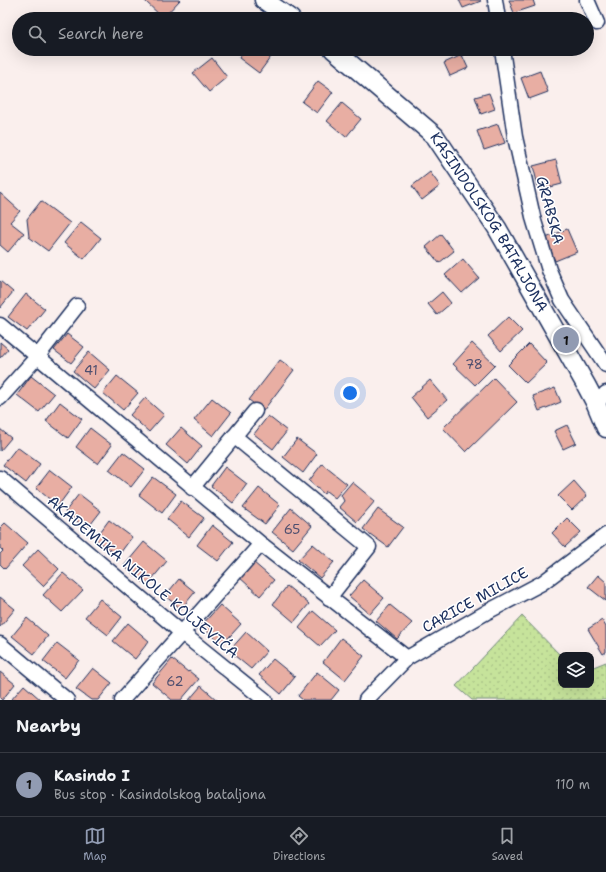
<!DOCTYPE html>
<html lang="en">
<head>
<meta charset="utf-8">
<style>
  :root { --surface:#171b24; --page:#20242c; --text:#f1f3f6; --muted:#9ea1a6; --line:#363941; --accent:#919bb2 }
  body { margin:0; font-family:"Shantell Sans",sans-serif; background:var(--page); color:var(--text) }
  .controls { position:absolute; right:12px; bottom:12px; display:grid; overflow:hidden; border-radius:8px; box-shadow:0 4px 16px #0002 }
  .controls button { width:36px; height:36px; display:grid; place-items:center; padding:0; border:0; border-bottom:1px solid var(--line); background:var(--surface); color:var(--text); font:20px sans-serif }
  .you { position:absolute; left:350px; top:393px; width:14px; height:14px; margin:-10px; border:3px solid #fff; border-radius:50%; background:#1a73e8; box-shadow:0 0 0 6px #1a73e833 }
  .badge { display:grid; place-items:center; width:26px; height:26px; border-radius:50%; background:var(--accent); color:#111; font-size:13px; font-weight:700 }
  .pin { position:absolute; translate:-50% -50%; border:2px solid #fff; box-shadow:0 1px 4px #0006 }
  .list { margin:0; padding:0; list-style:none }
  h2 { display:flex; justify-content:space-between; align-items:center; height:52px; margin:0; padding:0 16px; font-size:17px }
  h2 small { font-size:13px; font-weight:400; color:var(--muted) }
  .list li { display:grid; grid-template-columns:26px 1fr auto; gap:12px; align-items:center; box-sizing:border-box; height:64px; padding:0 16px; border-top:1px solid var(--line) }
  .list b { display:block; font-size:15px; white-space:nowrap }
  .list p { margin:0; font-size:13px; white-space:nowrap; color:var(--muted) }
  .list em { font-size:13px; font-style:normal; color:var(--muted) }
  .icon { flex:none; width:22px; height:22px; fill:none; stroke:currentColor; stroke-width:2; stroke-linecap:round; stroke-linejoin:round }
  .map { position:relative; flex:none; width:606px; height:700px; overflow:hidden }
  .search { position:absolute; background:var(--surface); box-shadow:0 4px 16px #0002; left:12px; right:12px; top:12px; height:44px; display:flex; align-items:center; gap:10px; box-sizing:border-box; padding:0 14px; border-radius:22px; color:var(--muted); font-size:15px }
  .sheet { height:116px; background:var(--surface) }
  nav { display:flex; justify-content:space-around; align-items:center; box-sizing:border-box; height:56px; border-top:1px solid var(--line); background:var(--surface); font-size:11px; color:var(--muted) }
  nav a { display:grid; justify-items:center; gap:2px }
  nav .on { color:var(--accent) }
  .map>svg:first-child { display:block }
  .park { fill:url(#park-dots); stroke:#70897c }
  .building { fill:#e8aea3; stroke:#1b2f5e }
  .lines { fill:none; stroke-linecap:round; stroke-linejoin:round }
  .minor-casing { stroke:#1b2f5e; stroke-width:17 }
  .tertiary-casing { stroke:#1b2f5e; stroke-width:21 }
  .minor { stroke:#fff; stroke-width:14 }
  .tertiary { stroke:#fff; stroke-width:18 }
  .labels { text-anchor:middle; stroke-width:3; stroke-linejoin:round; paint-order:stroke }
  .number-label { font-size:13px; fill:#4e4f6f }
  .street-label { font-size:15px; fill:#1b2f5e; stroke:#fff }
</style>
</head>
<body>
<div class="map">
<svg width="606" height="700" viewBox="0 0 606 700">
  <defs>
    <pattern id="park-dots" width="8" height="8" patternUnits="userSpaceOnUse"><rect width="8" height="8" fill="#c6e39b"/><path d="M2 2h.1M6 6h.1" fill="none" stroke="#aac388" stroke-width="1.8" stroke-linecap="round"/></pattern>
  </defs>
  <rect width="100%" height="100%" fill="#faefed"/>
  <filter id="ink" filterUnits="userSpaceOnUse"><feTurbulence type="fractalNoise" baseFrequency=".025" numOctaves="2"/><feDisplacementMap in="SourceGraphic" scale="8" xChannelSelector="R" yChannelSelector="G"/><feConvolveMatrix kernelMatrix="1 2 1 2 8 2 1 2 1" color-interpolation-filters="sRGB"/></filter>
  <g filter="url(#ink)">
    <!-- park -->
    <path class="park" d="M522,616l39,40v29h30v-17l15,-6v38h-134l-16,-14z"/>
    <!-- building -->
    <path class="building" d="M146,0h34l-17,18 -18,-17z
      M459,0h21l1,1 -18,7z
      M509,0h24l2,6 -21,7z
      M246,49h21l6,5 -14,19 -20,-15z
      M462,55l6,13 -18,8 -6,-13z
      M212,58l15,19 -18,15 -16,-19z
      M540,71l8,21 -19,7 -8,-21z
      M318,81l15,11 -16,21 -15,-11z
      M489,93l6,16 -14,5 -6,-17z
      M342,103l19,16 -15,18 -19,-16z
      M498,124l7,19 -21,7 -7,-19z
      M556,160l6,24 -23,6 -6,-24z
      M430,172l10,14 -18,14 -10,-14z
      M0,193l20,18 -10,11 14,11 -16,19 -8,-7z
      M41,201l29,22 -22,28 -19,-14 -2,-18z
      M81,222l20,16 -17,21 -20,-16z
      M567,229l10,23 -22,9 -9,-23z
      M441,234l13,17 -15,12 -13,-16z
      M463,259l16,19 -17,15 -17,-18z
      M0,281l13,11 -13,16z
      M442,292l9,11 -14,12 -9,-11z
      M26,294l19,15 -18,22 -19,-14z
      M508,317l14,14 -21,20 -13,-15z
      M67,334l17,13 -13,16 -17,-13z
      M0,342l8,7 -8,9z
      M472,343l23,22 -20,20 -22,-21z
      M529,344l18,19 -21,20 -18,-18z
      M89,352l21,18 -16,19 -21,-18z
      M280,360l14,10 -31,41 -14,-11z
      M31,376l23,18 -15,18 -22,-17z
      M117,376l21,17 -15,17 -20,-17z
      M494,378l23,24 -51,50 -23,-24z
      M430,380l17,20 -20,17 -16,-20z
      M555,388l6,14 -22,9 -6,-15z
      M145,398l19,17 -15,17 -19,-17z
      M212,398l19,15 -18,23 -19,-16z
      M60,402l22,17 -14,19 -22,-17z
      M268,416l19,15 -14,18 -19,-15z
      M567,425l9,18 -13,6 -9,-18z
      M90,428l22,17 -14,19 -22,-17z
      M181,428l21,18 -14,18 -22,-19z
      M0,429l11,9 -11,13z
      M297,439l20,15 -14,19 -20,-16z
      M17,447l23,17 -14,19 -23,-18z
      M123,452l22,17 -14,18 -22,-17z
      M322,464l25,20 -12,14 -9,-7 -2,3 -15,-13z
      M225,467l22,17 -14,19 -22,-17z
      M50,470l22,17 -14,19 -22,-18z
      M153,477l23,17 -14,19 -23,-18z
      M574,481l13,15 -15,14 -14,-14z
      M352,482l23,19 -18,21 -18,-15 5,-6 -3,-6z
      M259,488l21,17 -15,19 -22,-16z
      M79,494l22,17 -14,18 -22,-17z
      M181,501l23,17 -15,19 -22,-18z
      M291,508l21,18 -19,23 -21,-17z
      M378,509l25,18 -15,20 -25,-18z
      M567,518l14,14 -16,15 -13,-14z
      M109,520l23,17 -14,19 -23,-17z
      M5,523l23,20 -23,26 -5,-5v-10l3,-3 -3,-3v-20z
      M212,525l21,17 -15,19 -21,-16z
      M144,542l23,19 -20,24 -23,-19z
      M313,544l21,18 -14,16 -22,-18z
      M38,549l21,20 -16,17 -21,-20z
      M253,562l21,18 -14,16 -21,-19z
      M63,573l20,17 -21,22 -19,-17z
      M598,575l8,7v19l-18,-14z
      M179,579l16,13 -14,17 -16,-13z
      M363,580l21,18 -14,16 -21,-18z
      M287,586l22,18 -15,18 -21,-18z
      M0,597l15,12 -15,18z
      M100,599l22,18 -14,18 -23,-18z
      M220,605l21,19 -19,21 -21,-19z
      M390,605l22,18 -15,16 -21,-18z
      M313,611l22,19 -15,16 -21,-18z
      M27,618l21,18 -14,18 -22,-18z
      M602,620l4,7v25l-3,2 -15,-25z
      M128,623l21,18 -14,18 -22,-18z
      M246,632l21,19 -16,18 -22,-18z
      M341,638l23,18 -19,24 -22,-18z
      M57,643l22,17 -14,18 -22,-17z
      M172,659l16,13 1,-1 10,8 -18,21h-9l-20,-17z
      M273,659l22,18 -14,17 -22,-19z
      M93,668l19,15 -14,17h-7l-15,-11z
      M0,672l15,12 -13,16 -2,-2z
      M317,672l22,18 -8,10h-28l-5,-4z
      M24,685l17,15h-30z
      M201,686l16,14h-28z"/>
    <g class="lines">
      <defs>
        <path id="minor" d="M495,0l3,19
          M587,0l10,23
          M502,49l13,88 19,84 15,49 13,30 44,65
          M0,325l261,219 146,114
          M0,398l37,-41 40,-51
          M596,404l10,-11
          M234,436l135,111 -40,51
          M0,478l182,155 83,67
          M192,488l63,-77
          M0,644l67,56
          M122,700l139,-156
          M366,700l41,-42 80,-46 55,-29 64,-48"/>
        <g id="tertiary">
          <path d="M264,0l27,19"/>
          <path id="s1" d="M333,49l102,87 62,92 89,157 10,19 10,24"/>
        </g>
      </defs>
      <!-- minor casing -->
      <use href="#minor" class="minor-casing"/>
      <!-- tertiary casing -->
      <use href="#tertiary" class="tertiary-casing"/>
      <!-- minor -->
      <use href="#minor" class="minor"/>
      <!-- tertiary -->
      <use href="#tertiary" class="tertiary"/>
    </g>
  </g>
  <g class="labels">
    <!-- number labels -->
    <g class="number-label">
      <text x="474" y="369">78</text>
      <text x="91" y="375">41</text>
      <text x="292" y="534">65</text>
      <text x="175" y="686">62</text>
    </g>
    <!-- street labels -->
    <g class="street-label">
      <text transform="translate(550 210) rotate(75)" y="5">GRABSKA</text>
      <text dy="5" stroke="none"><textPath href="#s1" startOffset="236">KASINDOLSKOG BATALJONA</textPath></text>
      <text transform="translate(143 577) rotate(40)" y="5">AKADEMIKA NIKOLE KOLJEVIĆA</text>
      <text transform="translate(475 600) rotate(-29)" y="5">CARICE MILICE</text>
    </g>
  </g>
</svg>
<div class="controls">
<button><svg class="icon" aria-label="layers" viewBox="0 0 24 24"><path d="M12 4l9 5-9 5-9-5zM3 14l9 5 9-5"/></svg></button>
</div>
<div class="you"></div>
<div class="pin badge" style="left:566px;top:340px">1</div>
<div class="search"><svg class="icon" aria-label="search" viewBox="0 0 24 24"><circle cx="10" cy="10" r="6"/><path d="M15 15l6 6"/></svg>Search here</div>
</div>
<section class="sheet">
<h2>Nearby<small></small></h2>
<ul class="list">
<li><span class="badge">1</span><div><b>Kasindo I</b><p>Bus stop · Kasindolskog bataljona</p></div><em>110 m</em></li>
</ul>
</section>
<nav>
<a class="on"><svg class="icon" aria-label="map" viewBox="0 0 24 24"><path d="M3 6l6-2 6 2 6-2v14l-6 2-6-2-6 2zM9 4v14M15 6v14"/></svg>Map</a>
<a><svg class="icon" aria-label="directions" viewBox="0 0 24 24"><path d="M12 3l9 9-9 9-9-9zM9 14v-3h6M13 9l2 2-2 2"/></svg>Directions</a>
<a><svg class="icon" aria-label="saved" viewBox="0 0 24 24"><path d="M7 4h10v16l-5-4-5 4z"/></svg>Saved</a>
</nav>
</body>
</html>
